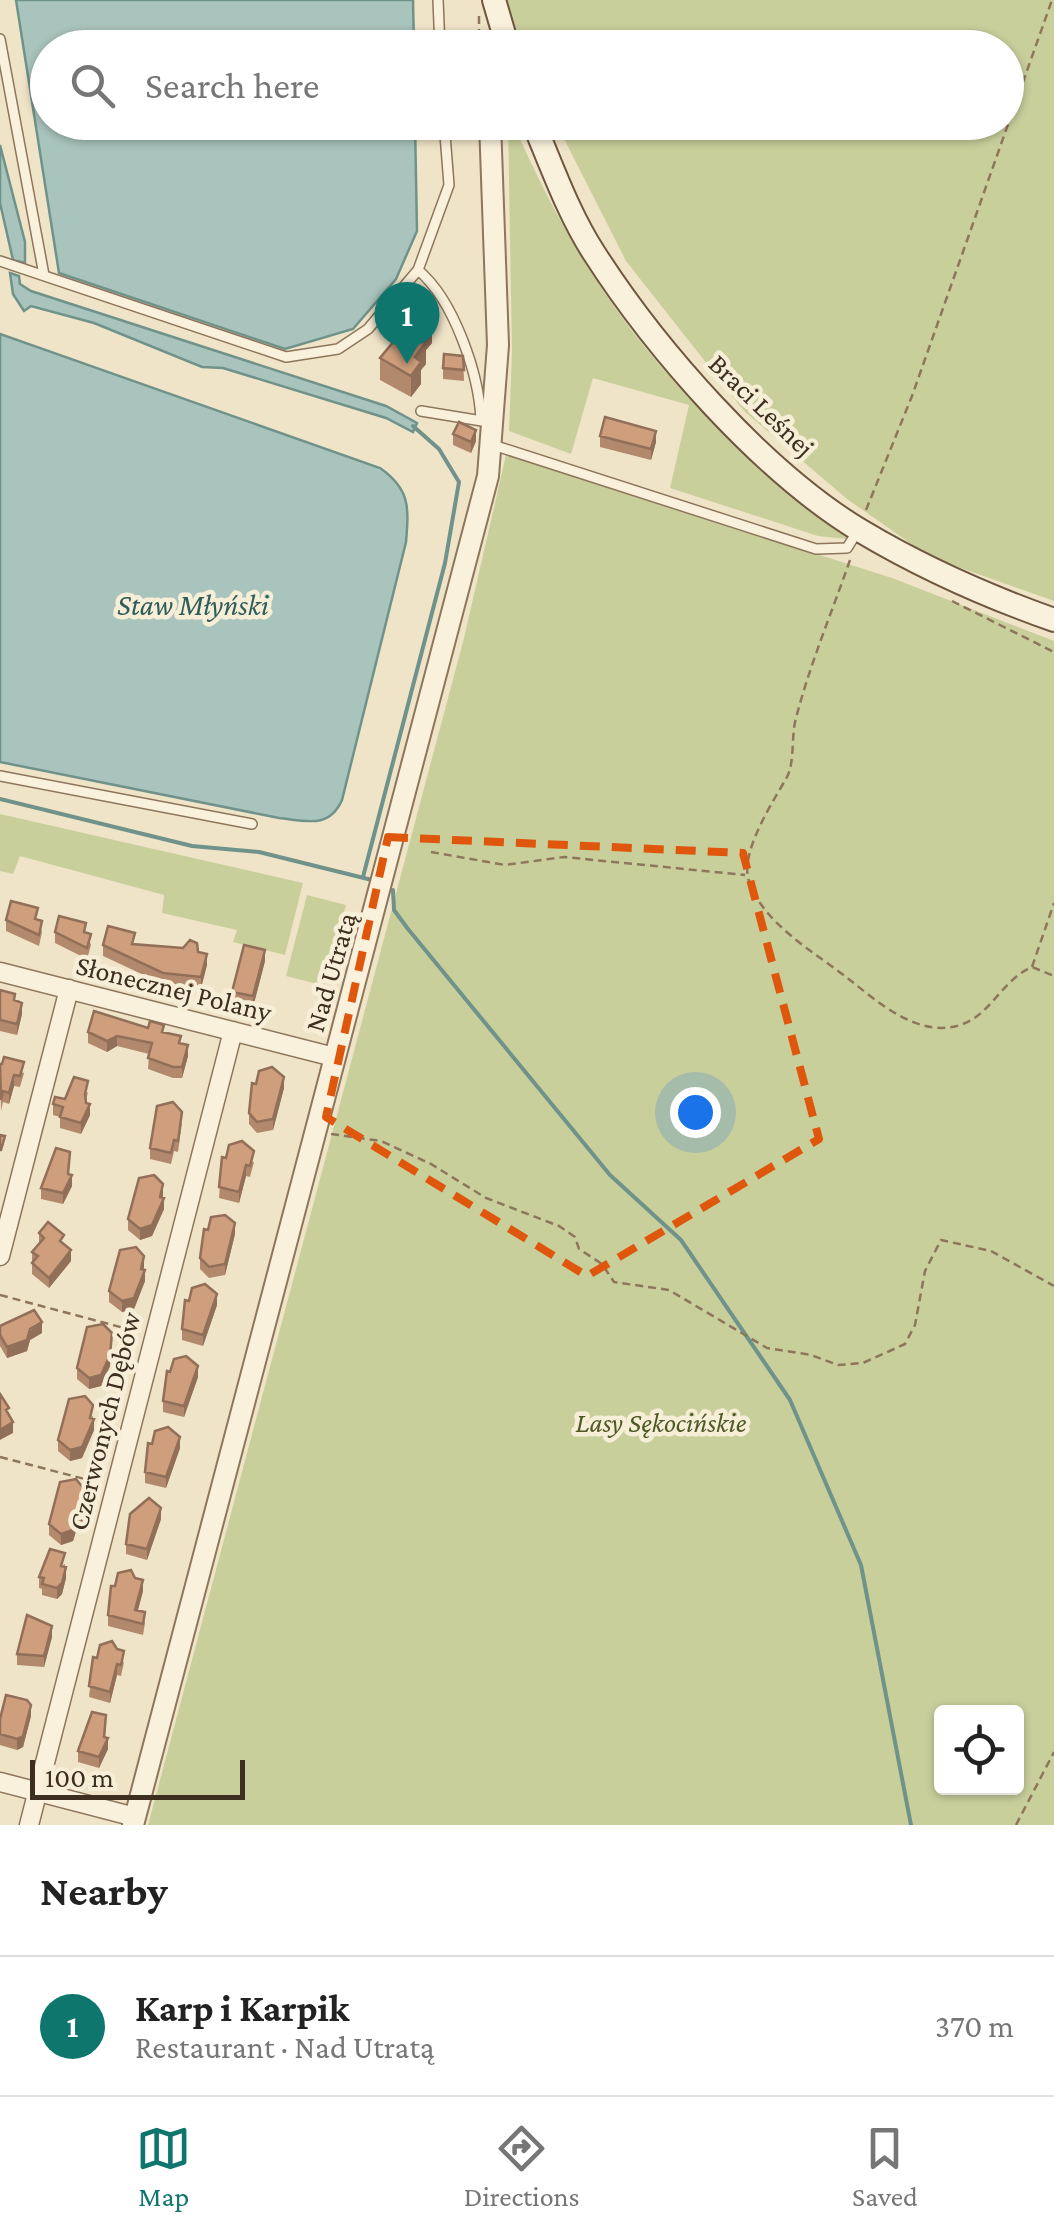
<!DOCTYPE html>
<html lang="en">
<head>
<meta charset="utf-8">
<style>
  :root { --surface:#fff; --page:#f2f2f2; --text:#222; --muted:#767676; --line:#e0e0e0; --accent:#0f766e }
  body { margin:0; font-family:"Crimson Pro",serif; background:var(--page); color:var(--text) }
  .controls { position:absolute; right:30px; bottom:30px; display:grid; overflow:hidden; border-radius:10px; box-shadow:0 2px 8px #0004 }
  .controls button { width:90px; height:90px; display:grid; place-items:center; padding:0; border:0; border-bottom:2px solid var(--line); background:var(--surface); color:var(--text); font:50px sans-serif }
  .scale { position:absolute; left:30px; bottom:25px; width:215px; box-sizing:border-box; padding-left:10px; border:5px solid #3d2e20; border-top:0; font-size:28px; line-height:35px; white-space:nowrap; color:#3d2e20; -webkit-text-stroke:8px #f7eed8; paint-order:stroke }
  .you { position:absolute; left:695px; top:1112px; width:35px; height:35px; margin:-25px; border:8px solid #fff; border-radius:50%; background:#1a73e8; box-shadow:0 0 0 15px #1a73e833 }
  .badge { display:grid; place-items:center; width:65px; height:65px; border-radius:50%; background:var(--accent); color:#fff; font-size:32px; font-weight:700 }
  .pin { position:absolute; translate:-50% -82px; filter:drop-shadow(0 2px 5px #0008) }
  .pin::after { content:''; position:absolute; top:52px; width:35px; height:30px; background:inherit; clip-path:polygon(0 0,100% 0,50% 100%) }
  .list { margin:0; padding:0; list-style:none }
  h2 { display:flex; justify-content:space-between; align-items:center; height:130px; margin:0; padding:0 40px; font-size:42px }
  h2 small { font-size:32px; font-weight:400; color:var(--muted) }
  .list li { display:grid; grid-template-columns:65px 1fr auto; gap:30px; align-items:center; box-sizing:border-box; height:140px; padding:0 40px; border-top:2px solid var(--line) }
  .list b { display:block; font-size:38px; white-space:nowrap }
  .list p { margin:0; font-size:32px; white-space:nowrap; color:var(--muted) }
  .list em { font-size:32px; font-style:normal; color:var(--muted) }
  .icon { flex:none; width:55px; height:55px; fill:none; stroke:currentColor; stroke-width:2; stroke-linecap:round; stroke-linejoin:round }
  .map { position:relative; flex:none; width:1054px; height:1825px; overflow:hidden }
  .search { position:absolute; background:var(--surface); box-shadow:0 2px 8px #0004; left:30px; right:30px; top:30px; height:110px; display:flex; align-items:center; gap:25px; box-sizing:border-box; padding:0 35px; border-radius:55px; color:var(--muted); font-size:38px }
  .sheet { height:270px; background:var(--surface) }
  nav { display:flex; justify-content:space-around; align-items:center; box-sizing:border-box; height:140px; border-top:2px solid var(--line); background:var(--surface); font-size:28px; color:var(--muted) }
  nav a { display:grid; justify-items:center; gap:5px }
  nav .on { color:var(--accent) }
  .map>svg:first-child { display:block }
  .green { fill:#c9cf9b; fill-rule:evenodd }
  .water { fill:#a9c4bc; stroke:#6f938a; stroke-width:2.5 }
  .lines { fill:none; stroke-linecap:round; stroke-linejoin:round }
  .stream { stroke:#6f938a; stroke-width:4 }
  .service-casing { stroke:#8d765c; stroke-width:12 }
  .minor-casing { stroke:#8d765c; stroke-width:21 }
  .tertiary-casing { stroke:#8d765c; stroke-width:24 }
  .secondary-casing { stroke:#6f573f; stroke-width:26 }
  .path { stroke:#8d765c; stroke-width:2.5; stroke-dasharray:8 5; stroke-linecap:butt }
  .service { stroke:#faf1dc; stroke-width:9 }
  .minor { stroke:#faf1dc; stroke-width:18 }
  .tertiary { stroke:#faf1dc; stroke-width:20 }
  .secondary { stroke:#faf1dc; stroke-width:22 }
  .wall { fill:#b2896c }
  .shaded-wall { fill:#916f58 }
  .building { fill:#cf9f7d; stroke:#916f58; stroke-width:2.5 }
  .marked { fill:none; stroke:#df570d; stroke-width:8; stroke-dasharray:20 12; stroke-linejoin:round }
  .labels { text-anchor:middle; stroke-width:9; stroke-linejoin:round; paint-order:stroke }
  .street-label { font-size:28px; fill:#3d2e20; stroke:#f7eed8 }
  .park-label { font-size:28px; font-style:italic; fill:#4d5a26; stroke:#f7eed8 }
  .water-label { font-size:30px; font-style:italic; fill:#2f5d5a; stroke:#f7eed8 }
</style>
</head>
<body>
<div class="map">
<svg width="1054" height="1825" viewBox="0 0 1054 1825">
  <rect width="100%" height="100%" fill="#f0e4c8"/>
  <!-- green -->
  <path class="green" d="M506,0h548v601l-124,-44 -83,-58 -103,-88 -118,-150 -70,-138 450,-1v-74l-488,-1z
    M508,123h5c36,84 85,170 145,240 57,66 124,120 190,176l-30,-3 -148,-48 19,-83 -96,-27 -22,76 -62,-23 3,-79z
    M506,455l386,123 162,63v1184h-906l316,-1187zM942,1712h74v76h-74z
    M0,814l303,69 -18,72 -52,-13 4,-12 -75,-17 2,-18 -144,-39 -7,18 -13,-3z
    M307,895l39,10 -21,81 -39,-10z"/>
  <!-- water -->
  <path class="water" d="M16,0h397l1,47 -366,1v74l367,1 2,108 -21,48 -43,50 -68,20 -226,-76z
    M0,145l25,97v21l-12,-3 -13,-57z
    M10,273l9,3 1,8 11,7 355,115 31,17 -4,9 -27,-14 -163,-50 -21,-1 -108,-44 -63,-17 -7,5 -11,-17z
    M0,334l380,134c30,21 29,39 26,74l-64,258c-13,29 -35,21 -63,18l-279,-56z"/>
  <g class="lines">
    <!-- stream -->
    <path class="stream" d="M0,799l192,47 67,6 113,28
      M363,877l82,-314 14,-81 -20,-33 -26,-23
      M393,890l1,20 14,19 202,246 71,65 109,160 71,165 50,260"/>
    <defs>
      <path id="service" d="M438,0l2,48
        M0,39l44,236
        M0,261l286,96 52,-8 30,-20 50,-59 31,-85 -5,-63
        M418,270c36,30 61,104 63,150
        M421,411l61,10
        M493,445l323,104 31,-1 10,-16
        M0,776l252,48"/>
      <path id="minor" d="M0,972l334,85
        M0,1256l69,-267
        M0,1782l135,35
        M29,1825l204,-794"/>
      <path id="tertiary" d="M133,1825l355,-1349 10,-131 -8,-223"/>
      <path id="secondary" d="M494,0l14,48
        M533,122c19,44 35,91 61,131 62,97 169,219 267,278 62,37 125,65 193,89"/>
    </defs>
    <!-- service casing -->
    <use href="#service" class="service-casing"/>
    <!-- minor casing -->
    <use href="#minor" class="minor-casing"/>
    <!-- tertiary casing -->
    <use href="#tertiary" class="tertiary-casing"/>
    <!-- secondary casing -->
    <use href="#secondary" class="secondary-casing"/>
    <!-- path -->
    <path class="path" d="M479,16v32
      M866,510l46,-114 140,-396
      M850,560c-18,52 -40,104 -54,158 -5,17 -1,44 -9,59 -13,23 -48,76 -38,104 14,43 67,72 101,99 30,24 67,56 107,46 34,-9 43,-45 75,-59l22,9
      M952,601l102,51
      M431,852l74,13 59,-8 181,18
      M1032,967l22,-64
      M331,1134l50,7 50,23 55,34 73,28 16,11 4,12 23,15 12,18 55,8 98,58 44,7 27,10 25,-2 42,-19 10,-19 10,-54 16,-31 50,11 63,35
      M0,1295l139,37
      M0,1457l100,26
      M1016,1825l38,-73"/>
    <!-- service -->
    <use href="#service" class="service"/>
    <!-- minor -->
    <use href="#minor" class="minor"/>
    <!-- tertiary -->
    <use href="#tertiary" class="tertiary"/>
    <!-- secondary -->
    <use href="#secondary" class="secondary"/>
  </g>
  <!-- wall -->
  <path class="wall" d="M432,343l-6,7v14l-5,6v14l-10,13 -31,-17v-22z
    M463,356l1,25 -21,-2v-11z
    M453,434l23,7 -5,12 -18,-8z
    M600,436l56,6 -5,18 -51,-13z
    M6,920h32l4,12 -3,14 -33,-15z
    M55,932h31l5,13 -4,14 -32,-16z
    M135,944l63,8 9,13 -6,23 -38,-4 -60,-28v-11z
    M265,961l-12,46 -21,-4v-11z
    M0,990l15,11 7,13 -5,21 -17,-4z
    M148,1028l16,4 17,11 7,13 -6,22h-9l-25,-9 1,-15 -32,-8 -10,6 -19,-9v-11z
    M0,1064l24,9 -4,14 -6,-1 -5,18 -6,-2 -2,9z
    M284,1088l-11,42 -16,3 -8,-9v-11z
    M88,1092l-2,9 4,14 -9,19 -21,-6v-11l-7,-2v-11z
    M182,1123l-4,29 -4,-1 -3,13 -21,-5v-11z
    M222,1157l32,5 -4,15 -4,-1 -7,27 -20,-5z
    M69,1174l3,12 -9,18 -22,-5v-11z
    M163,1195l1,14 -12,27 -12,4 -12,-10v-11z
    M39,1233l25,11 7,17 -22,27 -17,-14v-22l7,-8z
    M235,1234l-10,41 -16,3 -9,-9v-11z
    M144,1267l1,14 -11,28 -12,3 -13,-10v-11z
    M189,1301l28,4 -14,41 -21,-6v-11z
    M0,1326l42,7 -12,7 -3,11 -20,7 -7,-12z
    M110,1366l-9,20 -12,3 -12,-10v-11z
    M170,1372l28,5 -14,40 -21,-5v-11z
    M93,1416l1,14 -12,28 -12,3 -12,-10v-11z
    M152,1444l28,4 -14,40 -21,-5v-11z
    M84,1500l1,14 -4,15 -4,-1 -4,13 -12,4 -12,-10v-11z
    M161,1519l-14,41 -21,-6v-10z
    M65,1564l1,14 -4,16 -5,5 -15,-4v-6l-3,-1v-11z
    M143,1591l-5,19 7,13 -2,12 -35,-9v-11z
    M52,1637l-8,30 -27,-2v-11z
    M93,1657l31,5 -3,14 -4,-1 -7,28 -21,-6z
    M31,1716l-8,31 -6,3 -17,-5v-26z
    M106,1726l-1,12 3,11 -9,19 -21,-6v-11z"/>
  <!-- shaded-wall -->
  <path class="shaded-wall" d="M432,321v22l-6,7v14l-5,6v14l-10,13v-21l5,-34z
    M476,430v11l-5,12v-11z
    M656,431v11l-5,18v-11z
    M265,950v11l-12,46v-11z
    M207,954v11l-6,23v-11z
    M22,1003v11l-5,21v-11z
    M117,1036v10l-10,6v-11z
    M188,1045v11l-6,22v-11z
    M14,1075v11l-5,18v-11z
    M284,1077v11l-11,42v-11z
    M90,1104v11l-9,19v-11z
    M70,1152l-2,30 4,-7v11l-9,18v-11z
    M246,1165v11l-7,27v-11z
    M163,1184v11l-3,12 4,-9v11l-12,27 -12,4v-11l20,-32z
    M235,1223v11l-10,41v-11z
    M71,1250v11l-22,27v-10z
    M144,1256v11l-3,12 4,-9v11l-11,28 -12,3v-11l19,-32z
    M217,1294v11l-14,41v-11z
    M42,1322v11l-12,7 -3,11 -20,7v-11z
    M112,1333l-2,33 -9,20 -12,3v-11z
    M198,1366v11l-14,40v-11z
    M94,1419v11l-12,28 -12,3v-11z
    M13,1422v11l-13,7v-10z
    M180,1437v11l-14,40v-11z
    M85,1503v11l-4,15v-11z
    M161,1508v11l-14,41v-11z
    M77,1517v11l-4,13 -12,4v-11z
    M66,1567v11l-4,16 -5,5v-11z
    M143,1580v11l-8,30v-11z
    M52,1626v11l-8,30v-11z
    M117,1664v11l-7,28v-11z
    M31,1705v11l-8,31 -6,3v-11z
    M106,1715l-2,31 4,-8v11l-9,19v-11z"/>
  <!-- building -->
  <path class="building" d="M419,311l13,10 -16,21h10l-11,15 6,5 -10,14 -31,-18z
    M444,354l19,2 1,14 -21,-2z
    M605,417l51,14 -5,18 -51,-13z
    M459,422l17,8 -5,12 -18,-8z
    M11,901l27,7 -3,11 7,2 -3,14 -33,-15z
    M59,916l27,7 -2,9 7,2 -4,14 -32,-16z
    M108,926l27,7 -3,11 51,4 7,-8 7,3 1,9 9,2 -6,23 -38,-4 -60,-28z
    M244,945l21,5 -12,46 -21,-4z
    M0,990l15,4 -1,6 8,3 -5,21 -17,-4z
    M94,1011l54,17 2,-7 14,4 -2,7 19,4 -2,7 9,2 -6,22h-9l-25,-9 4,-15 -35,-7 -10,5 -19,-9z
    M4,1057l20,5 -4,14 -6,-1 -5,18 -6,-2 -2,9 -1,-36h2z
    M272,1067l12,10 -11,42 -16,3 -8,-9 3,-30 4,1 3,-13z
    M74,1077l14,4 -3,13 1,9 4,1 -9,19 -21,-6 3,-10 -10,-3 2,-7 10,2z
    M173,1102l9,10 -4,29 -4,-1 -3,13 -21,-5 7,-42z
    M0,1135l5,1 -4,14h-1z
    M242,1141l12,10 -4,15 -4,-1 -7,27 -20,-5 3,-30 4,1 3,-13z
    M56,1148l14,4 -2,22 4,1 -9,18 -22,-5z
    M154,1175l9,9 -3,13 4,1 -12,27 -12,4 -12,-10 11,-41z
    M225,1215l10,8 -10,41 -16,3 -9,-9 4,-29 4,1 3,-13z
    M48,1222l16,13 -4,6 11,9 -22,28 -17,-15 6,-7 -6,-4 12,-14 -5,-5z
    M136,1247l8,9 -3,13 4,1 -11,28 -12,3 -13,-10 11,-41z
    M205,1284l12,10 -14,41 -21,-6 3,-29 4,1 3,-13z
    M34,1310l8,12 -12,7 -3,11 -20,7 -7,-12v-9z
    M103,1324l9,9 -2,22 -9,20 -12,3 -12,-10 10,-41z
    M186,1356l12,10 -14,40 -21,-5 4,-30 3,1 4,-13z
    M0,1394l9,14 -3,2 7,12 -13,8z
    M85,1396l8,9 -3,13 4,1 -12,28 -12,3 -12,-10 11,-41z
    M168,1427l12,10 -14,40 -21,-5 3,-29 4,1 3,-13z
    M76,1479l8,10 -3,13 4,1 -4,15 -4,-1 -4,13 -12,4 -12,-10 11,-42z
    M149,1498l12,10 -14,41 -21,-5 4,-30z
    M50,1549l15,4 -4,13 5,1 -4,16 -5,5 -15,-4 2,-6 -5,-1z
    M131,1570l4,8 8,2 -8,30 10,2 -2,12 -35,-9 3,-29h4l3,-13z
    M27,1615l25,11 -8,30 -27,-2z
    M112,1641l5,8 7,2 -3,14 -4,-1 -7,28 -21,-6 4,-29 4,1 3,-13z
    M6,1695l21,5 4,5 -8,31 -6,3 -17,-5v-15z
    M92,1712l14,3 -2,22 4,1 -9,19 -21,-6z"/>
  <!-- marked area -->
  <path class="marked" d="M388,837l355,16 76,286 -232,137 -261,-159z"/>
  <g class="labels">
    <!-- street labels -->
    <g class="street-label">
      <text transform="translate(762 405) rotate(44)" y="10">Braci Leśnej</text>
      <text transform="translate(330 972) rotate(-74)" y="10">Nad Utratą</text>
      <text transform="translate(174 988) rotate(14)" y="10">Słonecznej Polany</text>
      <text transform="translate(104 1421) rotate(-76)" y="10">Czerwonych Dębów</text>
    </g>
    <!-- park labels -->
    <g class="park-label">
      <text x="661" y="1432">Lasy Sękocińskie</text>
    </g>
    <!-- water labels -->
    <g class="water-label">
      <text x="193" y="615">Staw Młyński</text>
    </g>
  </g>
</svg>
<div class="controls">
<button><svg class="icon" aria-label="locate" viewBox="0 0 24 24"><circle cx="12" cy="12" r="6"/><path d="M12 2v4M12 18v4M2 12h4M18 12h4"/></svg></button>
</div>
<div class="scale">100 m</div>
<div class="you"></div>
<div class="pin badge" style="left:407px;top:364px">1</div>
<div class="search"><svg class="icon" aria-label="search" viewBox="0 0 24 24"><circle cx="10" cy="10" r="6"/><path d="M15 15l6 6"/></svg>Search here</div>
</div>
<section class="sheet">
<h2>Nearby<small></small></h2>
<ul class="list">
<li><span class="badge">1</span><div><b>Karp i Karpik</b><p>Restaurant · Nad Utratą</p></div><em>370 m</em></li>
</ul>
</section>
<nav>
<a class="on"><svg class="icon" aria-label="map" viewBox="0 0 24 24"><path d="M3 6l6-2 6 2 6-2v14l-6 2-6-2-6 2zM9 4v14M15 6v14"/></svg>Map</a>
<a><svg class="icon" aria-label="directions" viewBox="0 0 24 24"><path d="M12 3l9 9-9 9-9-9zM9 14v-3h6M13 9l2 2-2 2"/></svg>Directions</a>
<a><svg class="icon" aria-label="saved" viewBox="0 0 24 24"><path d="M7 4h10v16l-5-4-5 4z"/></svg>Saved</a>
</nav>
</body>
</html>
